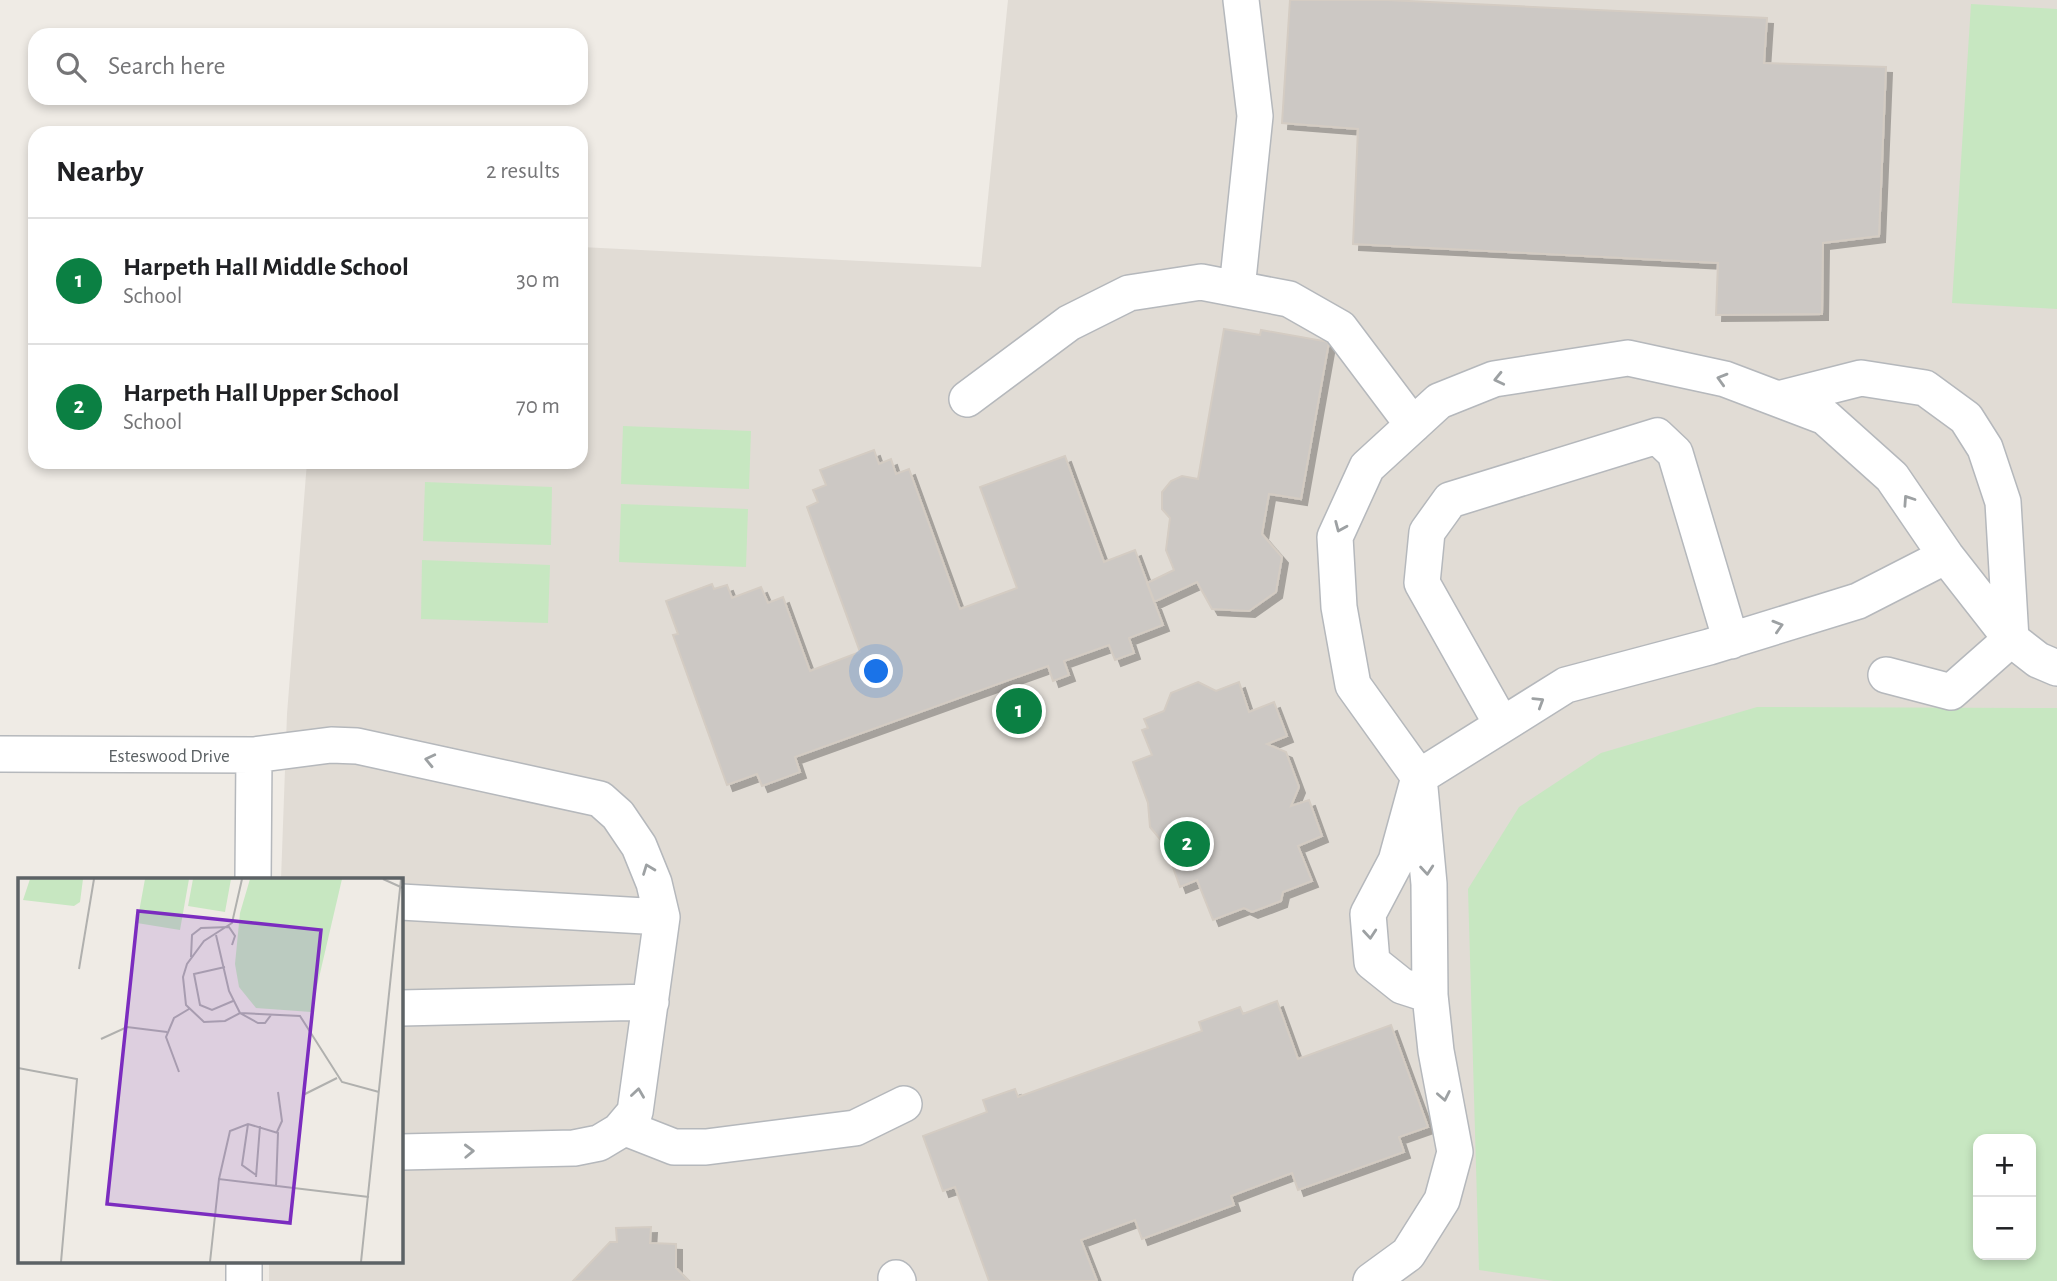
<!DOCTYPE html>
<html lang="en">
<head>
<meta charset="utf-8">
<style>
  :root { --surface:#fff; --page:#f2f2f2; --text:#202124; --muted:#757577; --line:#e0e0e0; --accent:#0b8043 }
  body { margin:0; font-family:"Alegreya Sans",sans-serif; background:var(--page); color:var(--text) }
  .controls { position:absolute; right:21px; bottom:21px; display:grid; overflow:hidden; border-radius:14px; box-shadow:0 4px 10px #0003 }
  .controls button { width:63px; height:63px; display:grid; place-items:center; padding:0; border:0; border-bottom:2px solid var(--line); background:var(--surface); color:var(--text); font:35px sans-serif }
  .you { position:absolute; left:877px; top:672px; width:24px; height:24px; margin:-18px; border:5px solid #fff; border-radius:50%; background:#1a73e8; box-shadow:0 0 0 10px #1a73e833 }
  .badge { display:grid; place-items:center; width:46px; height:46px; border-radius:50%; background:var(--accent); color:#fff; font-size:23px; font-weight:700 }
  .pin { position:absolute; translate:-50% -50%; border:4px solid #fff; box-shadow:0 2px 7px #0006 }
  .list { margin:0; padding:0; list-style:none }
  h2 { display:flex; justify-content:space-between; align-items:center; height:91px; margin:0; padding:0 28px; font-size:30px }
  h2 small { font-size:23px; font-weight:400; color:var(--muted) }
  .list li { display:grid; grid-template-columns:46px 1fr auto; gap:21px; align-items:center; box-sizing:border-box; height:126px; padding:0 28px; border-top:2px solid var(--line) }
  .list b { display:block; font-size:26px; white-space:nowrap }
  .list p { margin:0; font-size:23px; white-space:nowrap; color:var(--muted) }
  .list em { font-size:23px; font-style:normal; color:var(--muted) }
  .icon { flex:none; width:38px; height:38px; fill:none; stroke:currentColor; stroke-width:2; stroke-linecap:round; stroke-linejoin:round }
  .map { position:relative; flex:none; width:2057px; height:1281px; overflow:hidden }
  .search { position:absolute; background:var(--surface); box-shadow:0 4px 10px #0003; left:28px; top:28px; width:560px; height:77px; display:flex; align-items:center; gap:18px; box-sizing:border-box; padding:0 24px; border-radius:21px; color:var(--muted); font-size:26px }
  .panel { position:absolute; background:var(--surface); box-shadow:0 4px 10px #0003; left:28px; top:126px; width:560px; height:343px; border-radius:21px }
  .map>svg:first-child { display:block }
  .education { fill:#e1dcd5; fill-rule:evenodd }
  .green { fill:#c7e7c1; fill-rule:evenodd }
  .building { fill:#ccc8c4; stroke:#d4ccc3; stroke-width:2; filter:url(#shadow) }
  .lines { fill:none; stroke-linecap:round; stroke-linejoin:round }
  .minor-casing { stroke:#b5b8bc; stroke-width:38 }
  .minor { stroke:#fff; stroke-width:35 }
  .oneway { stroke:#9da1a3 }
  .labels { text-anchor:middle; stroke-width:5; stroke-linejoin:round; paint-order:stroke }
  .street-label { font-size:19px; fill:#5c6265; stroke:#fff }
  .inset-road { fill:none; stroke:#b0b0ae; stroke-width:2 }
  .view { fill:#7b2cbf; fill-opacity:0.15; stroke:#7b2cbf; stroke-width:3.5 }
  .inset-edge { fill:none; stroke:#5c6265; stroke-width:3.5 }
</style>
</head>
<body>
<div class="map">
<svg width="2057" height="1281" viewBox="0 0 2057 1281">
  <defs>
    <filter id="shadow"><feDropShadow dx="6" dy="6" stdDeviation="0" flood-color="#0004"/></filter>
  </defs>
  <rect width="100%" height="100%" fill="#efebe5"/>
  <!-- education -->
  <path class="education" d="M1008,0h1049v1281h-1788v-19h132v-382h-120l6,-166 20,-252h274v-215l400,20zM1978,1139h53v116h-53z"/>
  <!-- green -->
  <path class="green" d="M1971,4l86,5v300l-105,-6z
    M623,426l128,5 -2,58 -128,-5z
    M425,482l127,5 -1,58 -128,-4z
    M621,504l127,5 -2,58 -127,-5z
    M422,560l128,5 -2,58 -127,-4z
    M1757,707l300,1v573h-503l-75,-11 -11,-381 51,-82 82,-54zM1978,1139h53v116h-53z"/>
  <!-- building -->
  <path class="building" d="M1290,0h97l380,18 -3,45 122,4 -7,169 -56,7 -1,71 -106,1 2,-52 -365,-19 5,-115 -76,-6z
    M1224,329l36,6 1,-5 68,12 -28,157 -32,-5 -7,40 20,23 -6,35 -27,19 -37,-2 -15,-27 -43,20 -7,-19 27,-13 -8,-20 4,-32 -8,-9v-17l9,-11 11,-5 16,3z
    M874,450l5,14 12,-5 5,15 13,-5 51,140 57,-21 -37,-101 85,-31 39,106 31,-12 28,75 -34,13 5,15 -19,7 -6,-15 -45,16 5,14 -16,6 -5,-15 -253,91 5,15 -38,14 -5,-12 -30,11 -54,-150 5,-1 -12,-33 46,-17 2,5 13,-4 5,13 29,-11 7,16 15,-6 27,74 50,-19 -53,-145 11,-5 -5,-12 13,-5 -6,-15z
    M1198,682l18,9 23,-9 10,30 25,-10 13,34 -20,8 19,8 13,35 -8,19 18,-6 13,36 -24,10 14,35 -29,11 -2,9 -29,11 -8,-4 -31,12 -16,-40 -17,7 -15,-42 -15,-18 -2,-24 -15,-41 19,-7 -10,-25 6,-2 -4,-9 20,-8 7,-18z
    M1277,1001l21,58 93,-34 37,102 -29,10 5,15 -106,38 -6,-17 -61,23 3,9 -92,34 -7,-19 -54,20 16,41h-108l-34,-94 -12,4 -20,-55 64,-24 -4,-12 32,-11 3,8 184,-66 -3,-9 41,-15 3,7z
    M651,1227l-1,16 26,1v24l13,13h-116l37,-39h7l-1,-14z"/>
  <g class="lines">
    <defs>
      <path id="minor" d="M1237,289l18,-173 -14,-116
        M967,399l102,-76 60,-30 72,-11 88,17 51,29 73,97
        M1778,399l83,-21 64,10 41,30 19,30 18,54 8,137 -60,53 -65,-17
        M1502,725l-80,-142 5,-51 23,-32 207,-64 18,17 56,188
        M0,754l254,1 -1,125
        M254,755l77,-10 26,1 243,53 18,16 21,31 15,37 8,34 -27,195 -16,19 -20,12 -25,5 -173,4
        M401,902l261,15
        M1430,995l-28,-9 -30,-24 -4,-48 28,-53 23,-84 147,-92 143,-38 149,-46 88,-45
        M401,1008l250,-6
        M623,1127l51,20h32l149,-19 49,-24
        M896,1278l2,3
        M244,1281v-19
        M1371,1281l37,-27 34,-54 13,-48 -19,-101 -6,-56 -1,-111 -10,-107 -66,-92 -14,-78 -4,-70 32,-70 72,-66 55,-22 134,-21 97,21 100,38 67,60 54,79 65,83 27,21 19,8"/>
    </defs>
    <!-- minor casing -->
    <use href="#minor" class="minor-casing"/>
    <!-- minor -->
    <use href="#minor" class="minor"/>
  </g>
  <!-- one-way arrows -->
  <defs><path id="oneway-chevron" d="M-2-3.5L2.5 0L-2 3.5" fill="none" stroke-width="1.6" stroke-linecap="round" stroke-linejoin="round" transform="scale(1.75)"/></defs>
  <g class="oneway">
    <use href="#oneway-chevron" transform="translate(1499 379) rotate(167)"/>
    <use href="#oneway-chevron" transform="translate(1722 379) rotate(-164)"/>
    <use href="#oneway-chevron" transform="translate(1908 500) rotate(-124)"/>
    <use href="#oneway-chevron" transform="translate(1340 527) rotate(113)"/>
    <use href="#oneway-chevron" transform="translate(1778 626) rotate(-17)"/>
    <use href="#oneway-chevron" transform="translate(1539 702) rotate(-32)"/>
    <use href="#oneway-chevron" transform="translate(430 760) rotate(-167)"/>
    <use href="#oneway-chevron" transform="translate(648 869) rotate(-111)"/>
    <use href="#oneway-chevron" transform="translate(1427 870) rotate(85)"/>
    <use href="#oneway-chevron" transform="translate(1370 934) rotate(85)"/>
    <use href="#oneway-chevron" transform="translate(638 1093) rotate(-82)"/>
    <use href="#oneway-chevron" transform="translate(1444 1096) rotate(79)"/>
    <use href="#oneway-chevron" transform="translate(469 1151) rotate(-2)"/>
  </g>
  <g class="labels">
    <!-- street labels -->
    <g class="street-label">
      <text x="169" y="762">Esteswood Drive</text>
    </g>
  </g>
  <!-- overview -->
  <g transform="translate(18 878)">
    <rect width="385" height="385" fill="#efebe5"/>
    <path d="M12,1h53l-3,23 -6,4 -51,-6zM127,1h44l-9,51 -43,-7zM175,1h38l-6,33 -37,-6zM232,1h92l-31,133 -55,-4 -17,-21 -4,-23 5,-51z" fill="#c7e7c1"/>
    <path class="inset-road" d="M224,1l-10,44 -28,18 -17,23 -4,13 3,28 18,17 21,-1 15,-8 60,3 42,66 37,10M365,1l20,9M198,57l13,56 11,22 18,10h7l6,-8M173,79l1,-22 9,-7 28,-1 6,9 -3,9M207,89l-31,7 6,31 12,5 21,-9M61,91l15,-90M83,161l26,-12 40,5M0,190l59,11 -16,183M161,194l-13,-35 8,-19 15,-9M285,217l34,-17M230,246l-6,41 14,10M259,254l5,-11 -4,-29M238,299l4,-51M201,301l11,-48 18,-7 30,9 -2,54M192,384l9,-83 150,18M343,384l40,-383"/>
    <path class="view" d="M120,33l183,19 -31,293 -183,-19z"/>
    <rect width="385" height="385" class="inset-edge"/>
  </g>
</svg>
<div class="controls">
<button>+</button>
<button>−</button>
</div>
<div class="you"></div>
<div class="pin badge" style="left:1019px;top:711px">1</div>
<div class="pin badge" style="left:1187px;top:844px">2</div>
<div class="search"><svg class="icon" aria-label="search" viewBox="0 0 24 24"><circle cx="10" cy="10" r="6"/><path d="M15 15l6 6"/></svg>Search here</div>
<section class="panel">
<h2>Nearby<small>2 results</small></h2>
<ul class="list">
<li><span class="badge">1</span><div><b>Harpeth Hall Middle School</b><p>School</p></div><em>30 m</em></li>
<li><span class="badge">2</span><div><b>Harpeth Hall Upper School</b><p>School</p></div><em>70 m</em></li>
</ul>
</section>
</div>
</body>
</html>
